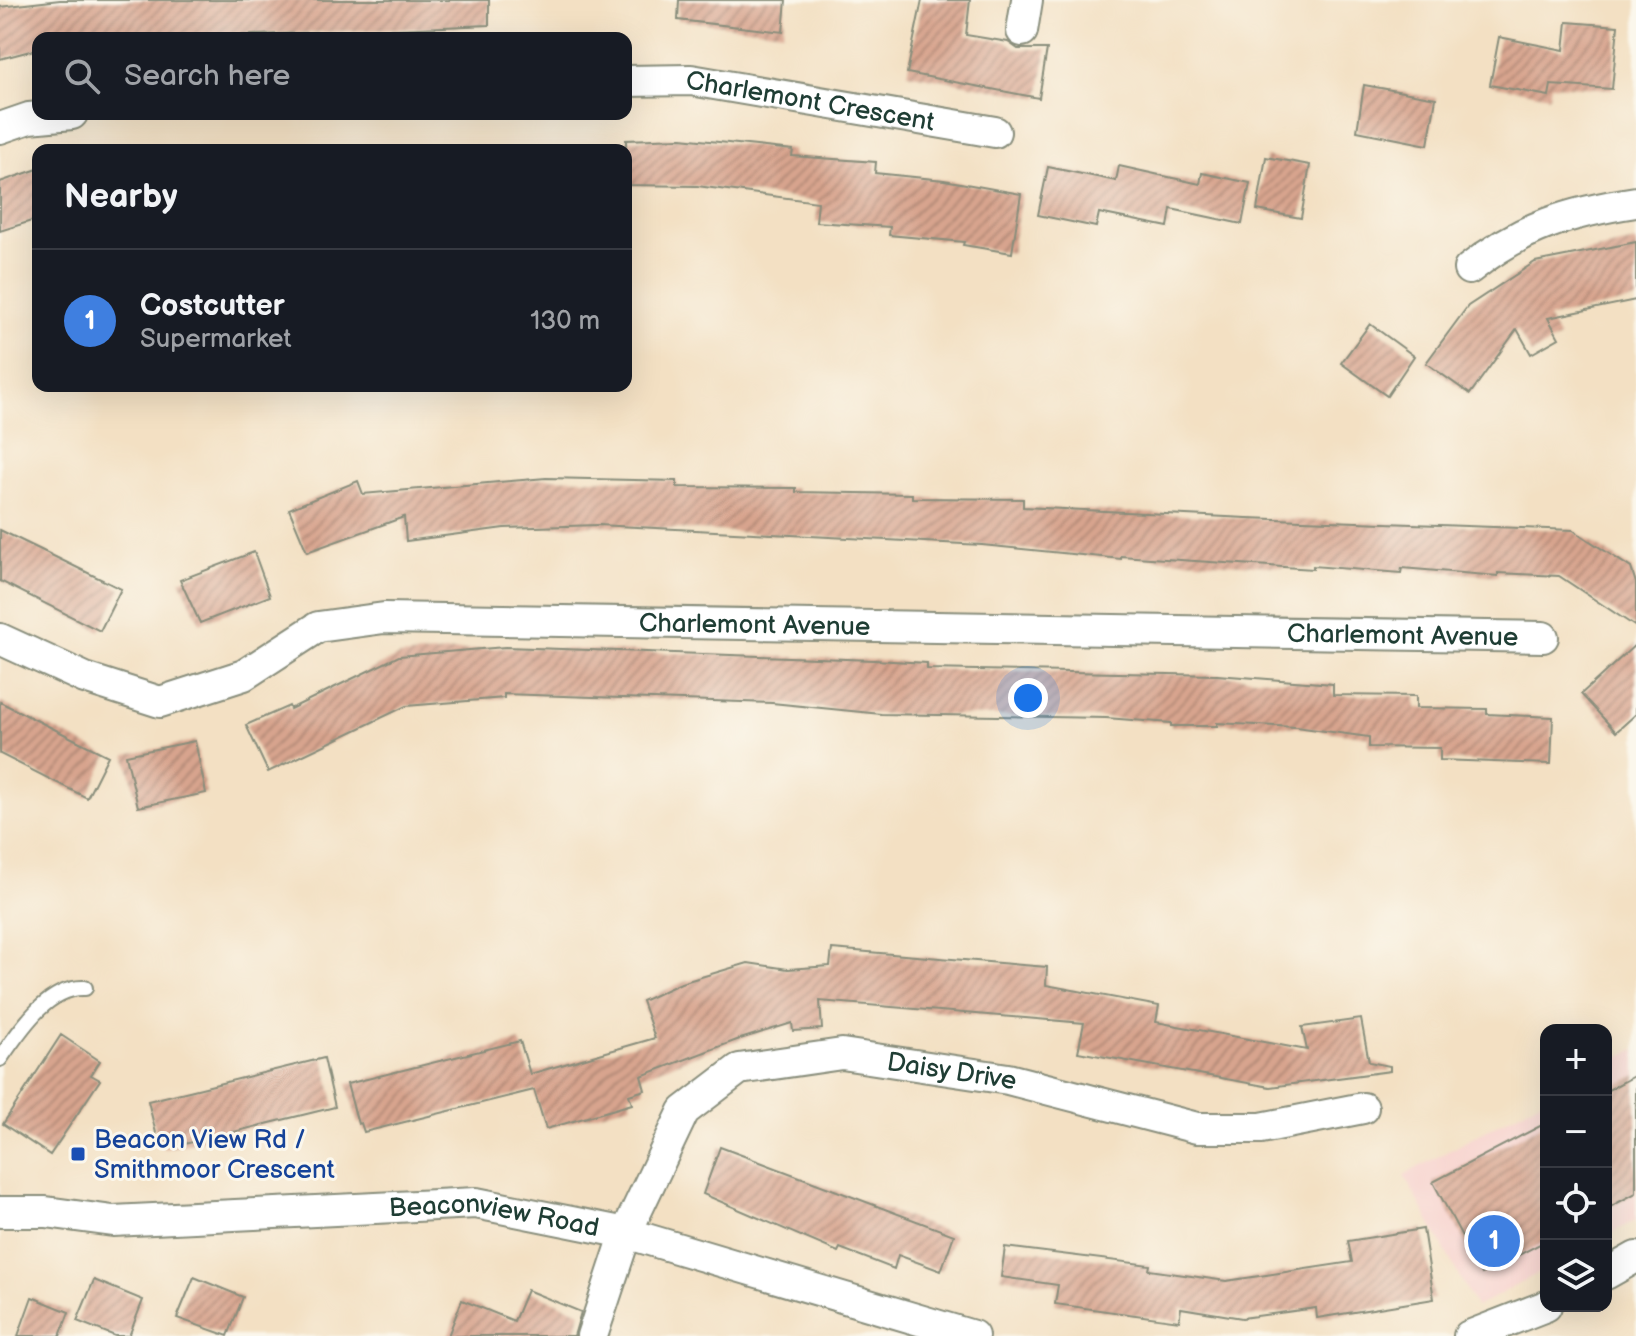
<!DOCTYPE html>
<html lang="en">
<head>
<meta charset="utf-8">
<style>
  :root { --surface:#171b24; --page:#20242c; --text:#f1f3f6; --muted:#9ea1a6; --line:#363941; --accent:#7c3aed }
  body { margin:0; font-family:"Balsamiq Sans",sans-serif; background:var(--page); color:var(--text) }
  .controls { position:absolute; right:24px; bottom:24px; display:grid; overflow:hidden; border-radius:16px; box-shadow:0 8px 32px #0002 }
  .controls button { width:72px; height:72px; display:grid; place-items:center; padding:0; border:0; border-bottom:2px solid var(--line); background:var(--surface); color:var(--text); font:40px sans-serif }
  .you { position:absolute; left:1028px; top:698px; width:28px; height:28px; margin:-20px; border:6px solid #fff; border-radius:50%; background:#1a73e8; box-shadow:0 0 0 12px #1a73e833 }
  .badge { display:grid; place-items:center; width:52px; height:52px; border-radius:50%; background:var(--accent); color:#fff; font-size:26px; font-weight:700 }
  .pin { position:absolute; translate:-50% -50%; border:4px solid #fff; box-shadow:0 2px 8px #0006 }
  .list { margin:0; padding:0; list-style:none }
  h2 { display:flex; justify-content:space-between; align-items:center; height:104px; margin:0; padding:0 32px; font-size:34px }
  h2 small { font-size:26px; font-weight:400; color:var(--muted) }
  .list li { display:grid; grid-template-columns:52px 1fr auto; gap:24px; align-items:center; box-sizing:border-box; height:144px; padding:0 32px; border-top:2px solid var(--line) }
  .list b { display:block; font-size:30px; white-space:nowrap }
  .list p { margin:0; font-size:26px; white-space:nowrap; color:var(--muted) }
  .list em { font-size:26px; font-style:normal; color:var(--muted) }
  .icon { flex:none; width:44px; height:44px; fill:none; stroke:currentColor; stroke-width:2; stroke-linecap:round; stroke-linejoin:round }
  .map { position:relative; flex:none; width:1636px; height:1336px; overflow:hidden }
  .search { position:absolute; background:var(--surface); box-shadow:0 8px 32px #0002; left:32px; top:32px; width:600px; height:88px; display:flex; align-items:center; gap:20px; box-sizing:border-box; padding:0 28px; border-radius:16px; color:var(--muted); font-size:30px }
  .panel { position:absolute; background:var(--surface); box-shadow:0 8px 32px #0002; left:32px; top:144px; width:600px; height:248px; border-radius:16px }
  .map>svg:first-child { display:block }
  .built { fill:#f7d0cc }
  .building { fill:url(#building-hatch) }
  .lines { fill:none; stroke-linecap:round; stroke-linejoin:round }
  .lane-casing { stroke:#898e7c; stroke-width:18 }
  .street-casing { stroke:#898e7c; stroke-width:34 }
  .lane { stroke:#fff; stroke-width:14 }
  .street { stroke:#fff; stroke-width:30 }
  .transit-dot { fill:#1a4fb4; stroke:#fbf7ec; stroke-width:3 }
  .labels { text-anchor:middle; stroke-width:6; stroke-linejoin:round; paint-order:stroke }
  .street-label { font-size:26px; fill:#1f3d34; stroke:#fbf7ec }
  .transit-label { font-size:26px; fill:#164399; stroke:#fbf7ec; text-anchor:start }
</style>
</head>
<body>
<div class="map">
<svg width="1636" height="1336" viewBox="0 0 1636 1336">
  <defs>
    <pattern id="building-hatch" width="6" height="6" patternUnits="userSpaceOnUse" patternTransform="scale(2)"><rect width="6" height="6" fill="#d8a48e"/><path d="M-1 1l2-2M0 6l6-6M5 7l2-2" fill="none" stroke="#af8775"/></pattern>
  </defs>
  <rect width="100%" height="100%" fill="#fbf7ec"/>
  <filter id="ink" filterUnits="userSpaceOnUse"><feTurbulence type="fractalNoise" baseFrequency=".0125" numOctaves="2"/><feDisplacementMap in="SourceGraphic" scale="16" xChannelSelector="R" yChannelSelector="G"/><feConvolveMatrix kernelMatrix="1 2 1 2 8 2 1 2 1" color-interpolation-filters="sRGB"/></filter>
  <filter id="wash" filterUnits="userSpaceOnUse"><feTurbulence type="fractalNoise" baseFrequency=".006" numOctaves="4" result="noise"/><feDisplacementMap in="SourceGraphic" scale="32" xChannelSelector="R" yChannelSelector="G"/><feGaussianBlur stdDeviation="1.8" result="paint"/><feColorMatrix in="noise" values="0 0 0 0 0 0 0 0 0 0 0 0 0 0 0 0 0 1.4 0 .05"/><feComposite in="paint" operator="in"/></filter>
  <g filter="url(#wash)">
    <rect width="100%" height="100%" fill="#f3e0c3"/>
    <!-- built -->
    <path class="built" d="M1636,1049v171l-30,16v-171z
      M1546,1098v171l-70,38 -72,-132z"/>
    <g id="blocks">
      <!-- building -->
      <path class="building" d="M60,0h429v25l-282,12 -169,1v11l-38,10v-52z
        M679,0h107l-3,32 -105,-12z
        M922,0h48l-4,35 42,7 10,7h29l-8,49 -132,-25z
        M1567,22l51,4 -6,63 -61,-4 -2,11 -59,-11 9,-48 65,13z
        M1364,85l72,13 -8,47 -71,-14z
        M681,138l112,12 -1,6 84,6 -1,11 69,7 77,14 -9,59 -49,-8 1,-3 -75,-7 1,-8 -74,-5 2,-20 -121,-16 -71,-1v-45z
        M1266,157l44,8 -9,53 -44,-8z
        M1119,166l81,18 2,-11 48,10 -8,41 -71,-15 -3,18 -69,-14 -3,14 -58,-12 10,-48 68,14z
        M38,169v50l-38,12v-49z
        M1636,242v58l-88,18 11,20 -28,16 -14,-25 -47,65 -44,-31 42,-57 67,-44z
        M1370,324l44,32 -27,40 -46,-33z
        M546,478l131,3v6l119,1v4l116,2v4l111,1v8l224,11 326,12 58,38 5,15v44l-77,-51 -61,-3v3l-96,-8 -1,5 -88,-7v3l-192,-13v3l-139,-14 -384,-20 -94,3 -98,13 -2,-24 -97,35 -18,-43 69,-28 5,13z
        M0,530l121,59 -21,42 -100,-50z
        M254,552l16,44 -70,27 -20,-43z
        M1636,644v70l-20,18 -35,-38z
        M505,647l369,13 53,3v6l290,6 116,9v11l83,1v12l71,1v5l66,3 -2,47 -111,-4v-12l-71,-1v-10l-73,-10 -79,-4v3h-46v-3l-65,-5 -225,-4 -109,-11 -268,-9v4l-98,8 -138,66 -22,-47 43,-19 1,3 109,-53z
        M0,702l108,54 -21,42 -87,-44z
        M195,741l11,52 -68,14 -12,-52z
        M832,949l215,18 -1,18 113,21 -3,16 151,28 -5,-23 59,-8 8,43 21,4v5l-120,16 -192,-35 6,-29 -264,-22 2,28 -29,2 -1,-8 -55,17 -96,36 4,14 -16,5 3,9 -86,25 -12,-39 -170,42 -3,-9 -3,1 -11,-40 173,-43 10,33 125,-36 -13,-37 39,-18 67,-20 40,6 42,-3z
        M61,1035l39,26 -9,14 9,5 -50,75 -47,-31z
        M324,1058l11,49 -171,42 -2,-9 -4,1 -10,-40z
        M1636,1075v118l-30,16v-118z
        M1546,1123v118l-64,33 -49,-92z
        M720,1147l234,88 -13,36 -43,-16 -4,14 -54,-21 -2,4 -135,-58z
        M1423,1229l11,70 -117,19 -1,-10 -74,10 -61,-10 -2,13 -124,-17 3,-19 -57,-8 4,-30 145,18 -1,5 77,11 126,-19 -4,-21z
        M194,1277l49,20 -15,39 -51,-18z
        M94,1280l49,20 -14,36h-14l-38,-15z
        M527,1290l54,22 -7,24h-126l14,-36 52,21z
        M32,1297l37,15 -9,24h-42z"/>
    </g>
  </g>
  <g filter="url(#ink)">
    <use href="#blocks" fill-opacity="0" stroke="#898e7c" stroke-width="2"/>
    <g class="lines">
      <defs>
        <path id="lane" d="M0,1059c20,-29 48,-73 85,-71"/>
        <g id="street">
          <path d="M1022,31l5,-31"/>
          <path id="s1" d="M626,81l65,-1 304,52"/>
          <path d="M0,128l29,-10 43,-4"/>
          <path d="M1469,269c52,-42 101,-57 167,-67"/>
          <path id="s2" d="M0,639l85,39 75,24 84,-27 74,-48 66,-9 1159,19"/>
          <path id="s3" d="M0,1212h46l67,9 363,-18 150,30 347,103"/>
          <path d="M1606,1274l30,-17"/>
          <path id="s4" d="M592,1336l34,-103 58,-122 55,-42 103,-15 166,25 189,49h64l102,-20"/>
          <path d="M1469,1336l77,-30"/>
        </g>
      </defs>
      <!-- lane casing -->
      <use href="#lane" class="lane-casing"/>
      <!-- street casing -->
      <use href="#street" class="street-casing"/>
      <!-- lane -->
      <use href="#lane" class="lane"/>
      <!-- street -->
      <use href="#street" class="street"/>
    </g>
  </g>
  <!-- markers -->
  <rect class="transit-dot" x="70" y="1146" width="16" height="16" rx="4"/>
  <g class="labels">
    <!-- street labels -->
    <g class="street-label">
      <text dy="9" stroke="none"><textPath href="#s1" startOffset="186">Charlemont Crescent</textPath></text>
      <text dy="9" stroke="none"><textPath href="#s2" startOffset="786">Charlemont Avenue</textPath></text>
      <text dy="9" stroke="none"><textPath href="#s2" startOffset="1434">Charlemont Avenue</textPath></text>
      <text dy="9" stroke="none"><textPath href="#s4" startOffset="528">Daisy Drive</textPath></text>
      <text dy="9" stroke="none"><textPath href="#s3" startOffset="496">Beaconview Road</textPath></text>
    </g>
    <!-- transit labels -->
    <g class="transit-label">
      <text x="94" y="1148">Beacon View Rd /<tspan x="94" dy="30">Smithmoor Crescent</tspan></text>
    </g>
  </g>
</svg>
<div class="controls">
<button>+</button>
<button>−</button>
<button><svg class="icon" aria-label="locate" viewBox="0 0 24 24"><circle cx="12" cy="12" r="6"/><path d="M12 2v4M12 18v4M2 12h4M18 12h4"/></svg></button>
<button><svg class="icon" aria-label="layers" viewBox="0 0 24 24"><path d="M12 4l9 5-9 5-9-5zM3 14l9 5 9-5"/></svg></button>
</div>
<div class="you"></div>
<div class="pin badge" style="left:1494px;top:1241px;background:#3f7fe0">1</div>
<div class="search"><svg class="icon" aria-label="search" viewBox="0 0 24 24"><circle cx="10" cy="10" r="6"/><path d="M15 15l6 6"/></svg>Search here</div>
<section class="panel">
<h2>Nearby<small></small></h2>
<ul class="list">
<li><span class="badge" style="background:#3f7fe0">1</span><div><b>Costcutter</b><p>Supermarket</p></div><em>130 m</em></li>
</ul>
</section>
</div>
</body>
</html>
